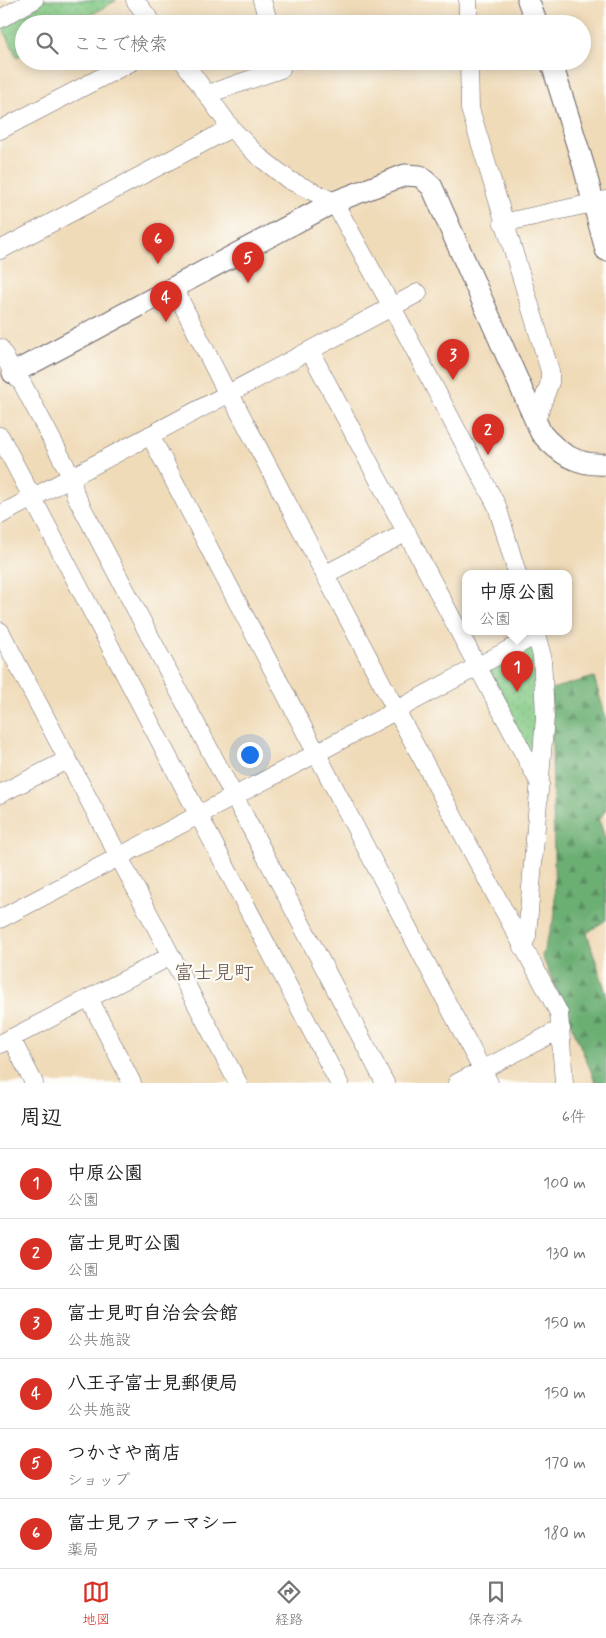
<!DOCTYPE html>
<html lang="ja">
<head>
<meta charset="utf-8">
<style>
  :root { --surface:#fff; --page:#f6f6f6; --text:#202124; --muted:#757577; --line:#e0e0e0; --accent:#d93025 }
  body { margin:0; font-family:Mynerve,"Klee One",sans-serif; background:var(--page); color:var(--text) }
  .you { position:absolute; left:249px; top:754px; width:18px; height:18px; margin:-12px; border:4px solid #fff; border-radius:50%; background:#1a73e8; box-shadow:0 0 0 8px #1a73e833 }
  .badge { display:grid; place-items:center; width:32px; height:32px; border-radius:50%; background:var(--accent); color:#fff; font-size:16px; font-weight:700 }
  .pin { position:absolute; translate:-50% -41px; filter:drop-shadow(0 1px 2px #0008) }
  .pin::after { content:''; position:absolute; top:26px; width:18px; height:15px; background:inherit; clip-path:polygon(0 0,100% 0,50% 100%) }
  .popup { position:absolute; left:462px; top:570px; width:110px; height:65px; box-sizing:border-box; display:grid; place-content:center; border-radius:10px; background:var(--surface); filter:drop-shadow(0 1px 4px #0005); font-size:16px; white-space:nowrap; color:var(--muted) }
  .popup b { font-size:19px; color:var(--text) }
  .popup::after { content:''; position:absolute; left:50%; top:100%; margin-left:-10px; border:10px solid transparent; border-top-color:var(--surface) }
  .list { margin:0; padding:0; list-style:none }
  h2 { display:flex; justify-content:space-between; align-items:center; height:65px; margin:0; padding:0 20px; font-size:21px }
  h2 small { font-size:16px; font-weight:400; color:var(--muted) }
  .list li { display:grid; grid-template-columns:32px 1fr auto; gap:15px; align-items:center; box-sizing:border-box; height:70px; padding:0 20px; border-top:1px solid var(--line) }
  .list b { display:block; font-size:19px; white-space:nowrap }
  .list p { margin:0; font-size:16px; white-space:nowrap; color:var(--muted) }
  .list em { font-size:16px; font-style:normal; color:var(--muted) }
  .icon { flex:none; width:28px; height:28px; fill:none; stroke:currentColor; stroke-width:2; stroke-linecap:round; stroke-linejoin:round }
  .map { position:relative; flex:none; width:606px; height:1083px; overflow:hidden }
  .search { position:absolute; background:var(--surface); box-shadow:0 2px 12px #0003; left:15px; right:15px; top:15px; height:55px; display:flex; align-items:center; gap:12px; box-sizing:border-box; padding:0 18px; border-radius:28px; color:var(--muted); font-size:19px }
  .sheet { height:485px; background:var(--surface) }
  nav { display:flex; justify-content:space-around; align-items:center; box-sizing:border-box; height:70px; border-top:1px solid var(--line); background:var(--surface); font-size:14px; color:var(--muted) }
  nav a { display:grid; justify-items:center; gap:2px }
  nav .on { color:var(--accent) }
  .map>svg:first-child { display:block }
  .grass { fill:url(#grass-dots); stroke:#547660 }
  .forest { fill:url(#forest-firs); stroke:#476857 }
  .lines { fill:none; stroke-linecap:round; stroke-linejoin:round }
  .minor-casing { stroke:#6a6367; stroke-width:19 }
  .tertiary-casing { stroke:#6a6367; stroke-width:23 }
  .minor { stroke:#fff; stroke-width:18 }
  .tertiary { stroke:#fff; stroke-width:21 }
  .labels { text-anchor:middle; stroke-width:4.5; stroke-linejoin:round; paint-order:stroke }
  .neighbourhood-label { font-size:20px; fill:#67544d; stroke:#fdfcf7 }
</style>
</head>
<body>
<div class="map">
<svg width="606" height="1083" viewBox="0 0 606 1083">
  <defs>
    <pattern id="grass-dots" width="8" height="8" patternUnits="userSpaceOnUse" patternTransform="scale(1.25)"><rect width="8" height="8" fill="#85cb86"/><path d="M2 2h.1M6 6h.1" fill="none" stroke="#73ae75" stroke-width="1.8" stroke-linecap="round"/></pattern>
    <pattern id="forest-firs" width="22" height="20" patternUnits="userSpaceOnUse" patternTransform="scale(1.25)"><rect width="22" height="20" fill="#6caf73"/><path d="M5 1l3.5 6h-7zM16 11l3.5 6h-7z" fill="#588e60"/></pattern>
  </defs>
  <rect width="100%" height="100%" fill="#fdfcf7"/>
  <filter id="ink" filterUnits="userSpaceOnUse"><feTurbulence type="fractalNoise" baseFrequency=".02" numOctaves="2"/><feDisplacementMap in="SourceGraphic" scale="10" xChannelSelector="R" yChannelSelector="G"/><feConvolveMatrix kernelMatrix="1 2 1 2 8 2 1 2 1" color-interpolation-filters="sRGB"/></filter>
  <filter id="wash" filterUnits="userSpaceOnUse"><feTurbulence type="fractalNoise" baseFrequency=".0096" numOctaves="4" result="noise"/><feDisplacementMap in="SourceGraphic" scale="20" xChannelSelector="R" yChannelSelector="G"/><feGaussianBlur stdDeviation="1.12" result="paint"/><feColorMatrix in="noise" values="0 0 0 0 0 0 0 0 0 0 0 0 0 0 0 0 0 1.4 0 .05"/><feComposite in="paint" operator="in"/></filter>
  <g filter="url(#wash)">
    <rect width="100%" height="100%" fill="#f0dbb9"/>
    <!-- grass -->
    <path class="grass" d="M34,0h83l-42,24h-51v29l-7,4 -17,-35z
      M536,635l4,149 -63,-116z"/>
    <!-- forest -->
    <path class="forest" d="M594,677l12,41v91l-7,11 7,20v80l-19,13 19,60v90h-10l-54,-127 13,-41 -4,-226z"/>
  </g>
  <g filter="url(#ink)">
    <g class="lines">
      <defs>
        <path id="minor" d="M135,0l18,24
          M262,0l7,24
          M468,0v24
          M0,19l34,-19
          M183,61l48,67 26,27 32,25 45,22 58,105 105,199 20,67
          M469,61l1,48 80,262v11l-15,41
          M208,94l73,-25 -2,-8
          M0,130l133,-69
          M503,223l103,-23
          M0,250l231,-122
          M174,288l54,107
          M0,348l13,25 9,10 49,93 4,18 310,589
          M310,351l230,433
          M230,394l166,316 163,303 5,70
          M150,435l339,648
          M0,436l339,647
          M0,515l418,-222
          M326,574l81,-42
          M0,631l238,452
          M0,794l67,-34
          M0,919l315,-165 221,-119
          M522,947l5,-11 18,-219 -3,-61 -7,-25
          M89,998l43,85
          M11,1038l23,45
          M0,1044l171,-88
          M457,1083l104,-54"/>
        <path id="tertiary" d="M528,0l9,24
          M551,61l33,106 22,83
          M13,373l321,-171 71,-27 15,1 12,11 109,246c18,21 37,33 65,31"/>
      </defs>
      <!-- minor casing -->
      <use href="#minor" class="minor-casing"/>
      <!-- tertiary casing -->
      <use href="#tertiary" class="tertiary-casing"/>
      <!-- minor -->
      <use href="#minor" class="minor"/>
      <!-- tertiary -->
      <use href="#tertiary" class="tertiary"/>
    </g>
  </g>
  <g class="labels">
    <!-- neighbourhood labels -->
    <g class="neighbourhood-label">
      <text x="214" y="979">富士見町</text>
    </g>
  </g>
</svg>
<div class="you"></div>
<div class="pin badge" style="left:517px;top:692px">1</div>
<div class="popup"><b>中原公園</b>公園</div>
<div class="pin badge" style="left:488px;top:455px">2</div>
<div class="pin badge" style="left:453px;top:380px">3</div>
<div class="pin badge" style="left:166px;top:322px">4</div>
<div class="pin badge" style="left:248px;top:283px">5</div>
<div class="pin badge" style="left:158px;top:264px">6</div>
<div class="search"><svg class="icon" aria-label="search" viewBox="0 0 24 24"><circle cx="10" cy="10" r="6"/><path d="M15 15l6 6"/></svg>ここで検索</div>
</div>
<section class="sheet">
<h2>周辺<small>6件</small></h2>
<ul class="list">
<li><span class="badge">1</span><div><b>中原公園</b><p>公園</p></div><em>100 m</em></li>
<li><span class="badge">2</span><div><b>富士見町公園</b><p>公園</p></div><em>130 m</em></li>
<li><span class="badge">3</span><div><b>富士見町自治会会館</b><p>公共施設</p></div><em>150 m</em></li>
<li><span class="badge">4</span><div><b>八王子富士見郵便局</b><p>公共施設</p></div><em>150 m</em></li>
<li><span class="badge">5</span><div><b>つかさや商店</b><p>ショップ</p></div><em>170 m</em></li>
<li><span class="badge">6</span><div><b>富士見ファーマシー</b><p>薬局</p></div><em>180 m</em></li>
</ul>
</section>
<nav>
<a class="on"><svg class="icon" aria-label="map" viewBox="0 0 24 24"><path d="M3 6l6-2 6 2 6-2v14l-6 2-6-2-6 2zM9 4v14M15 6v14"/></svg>地図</a>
<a><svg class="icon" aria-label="directions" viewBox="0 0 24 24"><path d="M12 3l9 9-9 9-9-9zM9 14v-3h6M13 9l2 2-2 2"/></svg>経路</a>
<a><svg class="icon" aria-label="saved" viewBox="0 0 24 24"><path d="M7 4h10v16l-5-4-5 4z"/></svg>保存済み</a>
</nav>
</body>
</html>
